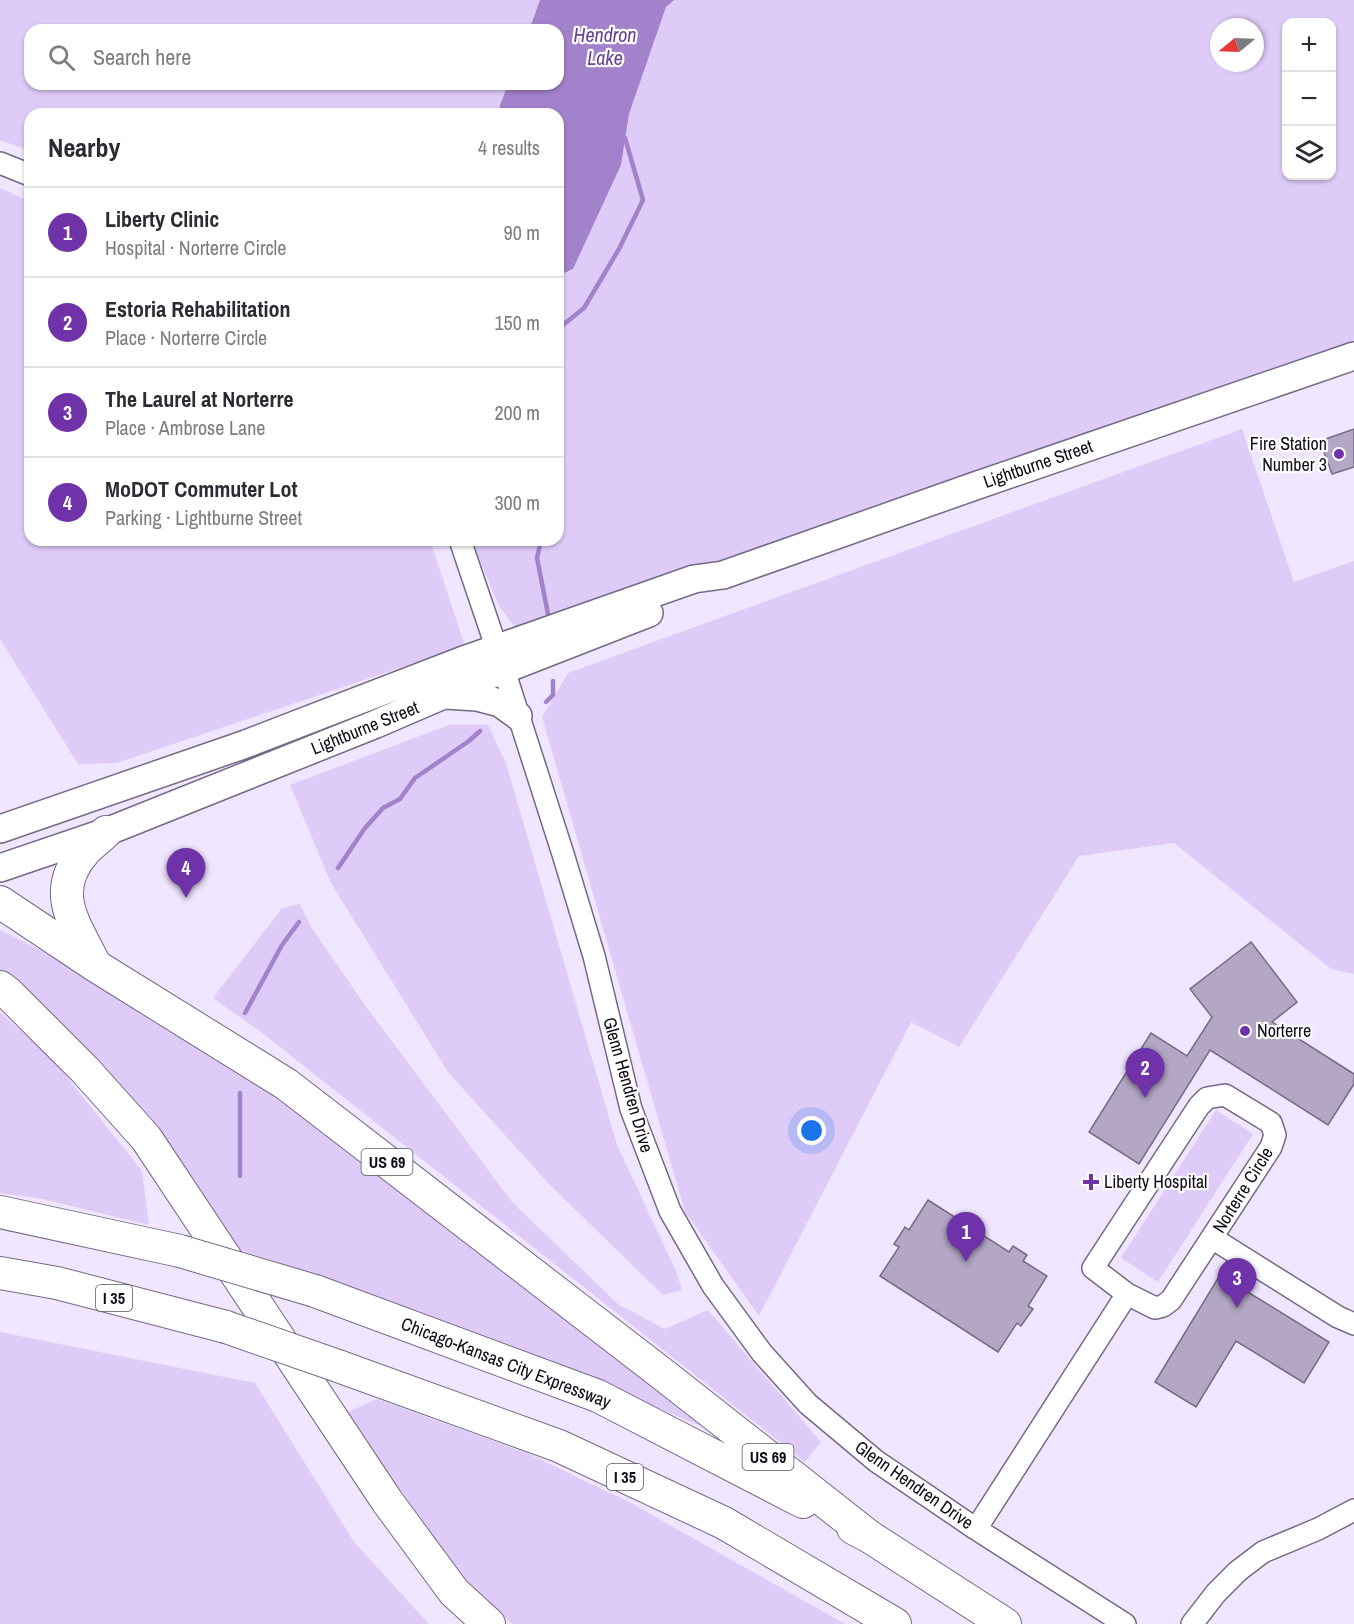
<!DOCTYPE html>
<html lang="en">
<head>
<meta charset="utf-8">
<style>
  :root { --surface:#fff; --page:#f2f2f3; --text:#2b2b33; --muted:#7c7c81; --line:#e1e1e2; --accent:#6f32a8 }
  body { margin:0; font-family:"Archivo Narrow",sans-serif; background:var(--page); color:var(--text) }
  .controls { position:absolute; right:18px; top:18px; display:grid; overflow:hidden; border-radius:12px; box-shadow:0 2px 4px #0004 }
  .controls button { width:54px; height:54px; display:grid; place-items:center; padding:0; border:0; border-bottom:2px solid var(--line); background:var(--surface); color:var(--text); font:30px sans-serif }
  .compass { position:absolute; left:1210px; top:18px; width:54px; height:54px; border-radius:50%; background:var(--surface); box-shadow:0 2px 4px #0004; rotate:251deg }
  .you { position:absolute; left:812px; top:1131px; width:21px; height:21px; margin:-15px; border:4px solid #fff; border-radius:50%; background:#1a73e8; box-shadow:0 0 0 9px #1a73e833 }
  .badge { display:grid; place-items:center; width:39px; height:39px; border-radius:50%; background:var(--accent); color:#fff; font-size:20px; font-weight:700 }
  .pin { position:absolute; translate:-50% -50px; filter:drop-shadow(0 2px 3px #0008) }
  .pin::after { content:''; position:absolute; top:32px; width:21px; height:18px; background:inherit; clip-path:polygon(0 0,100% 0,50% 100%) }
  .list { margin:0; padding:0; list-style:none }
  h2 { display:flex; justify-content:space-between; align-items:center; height:78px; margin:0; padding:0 24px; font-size:26px }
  h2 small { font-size:20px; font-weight:400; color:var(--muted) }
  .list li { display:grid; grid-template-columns:39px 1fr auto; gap:18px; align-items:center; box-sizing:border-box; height:90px; padding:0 24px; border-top:2px solid var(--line) }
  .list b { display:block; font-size:22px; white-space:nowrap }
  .list p { margin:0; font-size:20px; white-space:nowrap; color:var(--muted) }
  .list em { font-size:20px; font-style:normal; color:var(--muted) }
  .icon { flex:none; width:33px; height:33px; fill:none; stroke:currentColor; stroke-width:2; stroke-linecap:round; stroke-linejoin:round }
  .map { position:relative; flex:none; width:1354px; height:1624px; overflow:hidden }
  .search { position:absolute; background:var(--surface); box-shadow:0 2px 4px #0004; left:24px; top:24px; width:540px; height:66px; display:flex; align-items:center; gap:15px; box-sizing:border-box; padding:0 21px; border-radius:18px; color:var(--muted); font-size:22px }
  .panel { position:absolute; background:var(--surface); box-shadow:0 2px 4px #0004; left:24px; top:108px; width:540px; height:438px; border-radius:18px }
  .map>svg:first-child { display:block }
  .green { fill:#decbf8; fill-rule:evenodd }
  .water { fill:#a282cb }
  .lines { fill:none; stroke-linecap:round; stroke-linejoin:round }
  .stream { stroke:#a282cb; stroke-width:4.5 }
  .building { fill:#b3a7c5; stroke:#766b87; stroke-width:1.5 }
  .minor-casing { stroke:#756985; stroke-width:24 }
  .major-casing { stroke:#756985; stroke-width:30 }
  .highway-casing { stroke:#756985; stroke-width:34 }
  .minor { stroke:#fff; stroke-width:21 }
  .major { stroke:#fff; stroke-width:27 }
  .highway { stroke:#fff; stroke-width:32 }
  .highway-bridge-casing { stroke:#756985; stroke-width:34; stroke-linecap:butt }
  .highway-bridge { stroke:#fff; stroke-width:32 }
  .poi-dot { fill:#6f32a8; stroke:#fff; stroke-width:2 }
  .labels { text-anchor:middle; stroke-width:4.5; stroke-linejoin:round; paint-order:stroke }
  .shield { fill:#fff; stroke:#58545c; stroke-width:1.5 }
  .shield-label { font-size:16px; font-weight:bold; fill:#100b16 }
  .poi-label { font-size:18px; fill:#100b16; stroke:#fff; text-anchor:start }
  .street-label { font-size:18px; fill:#100b16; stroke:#fff }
  .water-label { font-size:20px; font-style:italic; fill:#693e96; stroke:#fff }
</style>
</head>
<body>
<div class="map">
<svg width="1354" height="1624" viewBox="0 0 1354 1624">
  <rect width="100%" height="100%" fill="#f0e6ff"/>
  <!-- green -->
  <path class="green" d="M0,0h540l-11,30h-499v54h478l-8,21v9h-470v37l-30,-11z
    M674,0h680v341l-811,284 -27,4 -17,-23 -28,-66h87v-264l15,-7 48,-104 8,-51 37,-107zM1286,22h46v154h-46zM1219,27h36v36h-36z
    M0,188l30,14v338h400l35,106 -348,117 -39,1 -78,-125z
    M1242,429l52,153 60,-21v413l-23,-5 -157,-126 -95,13 -120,191 -48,-25 -152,294 -74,-104 -143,-495 26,-44z
    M449,725h39l18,38 111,382 59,126 6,19 -19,5 -114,-111 -101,-112 -117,-189 -41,-98z
    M300,904l11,23 56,81 145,194 107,103 46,24 43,-19 113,132 -16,20 -544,-430 -48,-34 69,-90z
    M0,930l82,41 159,99 104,74 356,282 -100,-42 -304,-114 -59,-21 -238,-272z
    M0,1012l53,48 89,111 7,54 -106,-26 -43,-6z
    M1216,1110l37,24 -95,148 -37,-24z
    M0,1332l255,51 99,159 75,82h-429z
    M377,1399l150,54 104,50 214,121h-333l-51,-49 -115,-162z"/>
  <!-- water -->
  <path class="water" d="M540,0h134l-8,7 -37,107 -8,51 -48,104 -15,7v-162h-58v-9l8,-21h50v-54h-29z"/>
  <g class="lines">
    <!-- stream -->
    <path class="stream" d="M558,329l26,-21 35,-59 24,-49 -18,-62
      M541,540l-4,18 11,56
      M546,702l7,-7v-14
      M338,868l27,-40 18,-20 17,-9 15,-21 54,-37 11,-10
      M245,1013l37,-68 17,-23
      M240,1093v83"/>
  </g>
  <!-- building -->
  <path class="building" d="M1354,429v38l-22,7 -12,-33z
    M1251,942l46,60 -25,20 82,52v10l-26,41 -118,-75 -71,114 -50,-32 62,-99 36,23 25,-39 -22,-28z
    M928,1200l81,52 4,-6 14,9 -4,6 24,15 -19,30 5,3 -12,17 -4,-3 -19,29 -118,-76 19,-29 -5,-3 11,-17 4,3z
    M1220,1275l109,67 -25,41 -68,-42 -40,66 -41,-25z"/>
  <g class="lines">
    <defs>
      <path id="minor" d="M0,163l30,12
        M460,540l44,130 59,184 31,102 37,153 39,102 43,75 49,67 46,51 68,57 100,68 149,95
        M1225,1095l46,28 4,12 -4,12 -100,153 -8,6 -8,2 -28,-14 -34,-26 106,-162 8,-8z
        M1212,1238l126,79 16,7
        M976,1529l151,-235
        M1192,1624l24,-31 22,-22 25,-19 55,-23 36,-19"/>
      <path id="major" d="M446,695l31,2 23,6 18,13
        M0,829l243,-84 218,-84 233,-82 29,-4 252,-89 379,-130
        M0,868l106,-36 270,-108 109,-47 164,-64"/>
      <path id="highway" d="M0,902l96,64 190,118 379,292 205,161
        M95,965c-19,-40 -47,-73 -10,-114 6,-7 14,-12 21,-19
        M0,987l9,7 76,76 61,68 241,363 67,91 35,32
        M0,1212l180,39
        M0,1273l57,10 169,44
        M315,1291l283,105 205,106
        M338,1366l221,80 165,77 171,101
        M853,1528l17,9 135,87"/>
    </defs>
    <!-- minor casing -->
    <use href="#minor" class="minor-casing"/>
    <!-- major casing -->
    <use href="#major" class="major-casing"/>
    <!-- highway casing -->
    <use href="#highway" class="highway-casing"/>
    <!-- minor -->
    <use href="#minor" class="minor"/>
    <!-- major -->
    <use href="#major" class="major"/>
    <!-- highway -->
    <use href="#highway" class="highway"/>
    <defs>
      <path id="highway-bridge" d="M180,1251l135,40
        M226,1327l112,39"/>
    </defs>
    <!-- highway-bridge casing -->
    <use href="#highway-bridge" class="highway-bridge-casing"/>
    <!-- highway-bridge -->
    <use href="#highway-bridge" class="highway-bridge"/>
  </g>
  <!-- markers -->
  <g class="poi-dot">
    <circle cx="1339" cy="454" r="6"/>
    <circle cx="1245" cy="1031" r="6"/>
    <path d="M1088 1173h6v6h6v6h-6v6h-6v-6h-6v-6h6z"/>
  </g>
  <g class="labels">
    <!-- shield labels -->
    <g class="shield">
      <rect x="361.5" y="1149" width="51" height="26" rx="4.5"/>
      <rect x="96" y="1285" width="36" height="26" rx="4.5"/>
      <rect x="742.5" y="1444" width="51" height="26" rx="4.5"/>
      <rect x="607" y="1464" width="36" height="26" rx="4.5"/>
    </g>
    <g class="shield-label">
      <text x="387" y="1168">US 69</text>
      <text x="114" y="1304">I 35</text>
      <text x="768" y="1463">US 69</text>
      <text x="625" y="1483">I 35</text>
    </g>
    <!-- poi labels -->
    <g class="poi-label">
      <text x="1327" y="450" text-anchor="end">Fire Station<tspan x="1327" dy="21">Number 3</tspan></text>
      <text x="1257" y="1037">Norterre</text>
      <text x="1104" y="1188">Liberty Hospital</text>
    </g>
    <!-- street labels -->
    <g class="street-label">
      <text transform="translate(1038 464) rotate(-19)" y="6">Lightburne Street</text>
      <text transform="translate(365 728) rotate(-22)" y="6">Lightburne Street</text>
      <text transform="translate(628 1085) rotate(74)" y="6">Glenn Hendren Drive</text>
      <text transform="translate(1243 1190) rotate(-58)" y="6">Norterre Circle</text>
      <text transform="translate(506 1363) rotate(21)" y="6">Chicago-Kansas City Expressway</text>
      <text transform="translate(914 1485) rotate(35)" y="6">Glenn Hendren Drive</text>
    </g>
    <!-- water labels -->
    <g class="water-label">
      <text x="605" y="42">Hendron<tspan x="605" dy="23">Lake</tspan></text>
    </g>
  </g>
</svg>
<div class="controls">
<button>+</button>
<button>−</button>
<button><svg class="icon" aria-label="layers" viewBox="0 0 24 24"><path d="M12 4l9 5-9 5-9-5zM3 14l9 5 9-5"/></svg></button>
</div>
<svg class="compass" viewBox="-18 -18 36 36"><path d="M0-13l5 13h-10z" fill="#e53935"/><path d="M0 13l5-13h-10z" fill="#7c7c81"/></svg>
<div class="you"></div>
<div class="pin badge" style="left:966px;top:1262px">1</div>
<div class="pin badge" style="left:1145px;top:1098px">2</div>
<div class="pin badge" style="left:1237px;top:1308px">3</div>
<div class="pin badge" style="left:186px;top:898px">4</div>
<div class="search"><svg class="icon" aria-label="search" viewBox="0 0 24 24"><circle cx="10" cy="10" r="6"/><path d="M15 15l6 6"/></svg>Search here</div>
<section class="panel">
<h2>Nearby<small>4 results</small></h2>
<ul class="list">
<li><span class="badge">1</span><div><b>Liberty Clinic</b><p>Hospital · Norterre Circle</p></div><em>90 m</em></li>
<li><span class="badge">2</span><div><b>Estoria Rehabilitation</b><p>Place · Norterre Circle</p></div><em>150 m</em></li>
<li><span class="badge">3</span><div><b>The Laurel at Norterre</b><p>Place · Ambrose Lane</p></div><em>200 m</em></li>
<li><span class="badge">4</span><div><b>MoDOT Commuter Lot</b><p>Parking · Lightburne Street</p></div><em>300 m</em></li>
</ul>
</section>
</div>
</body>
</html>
